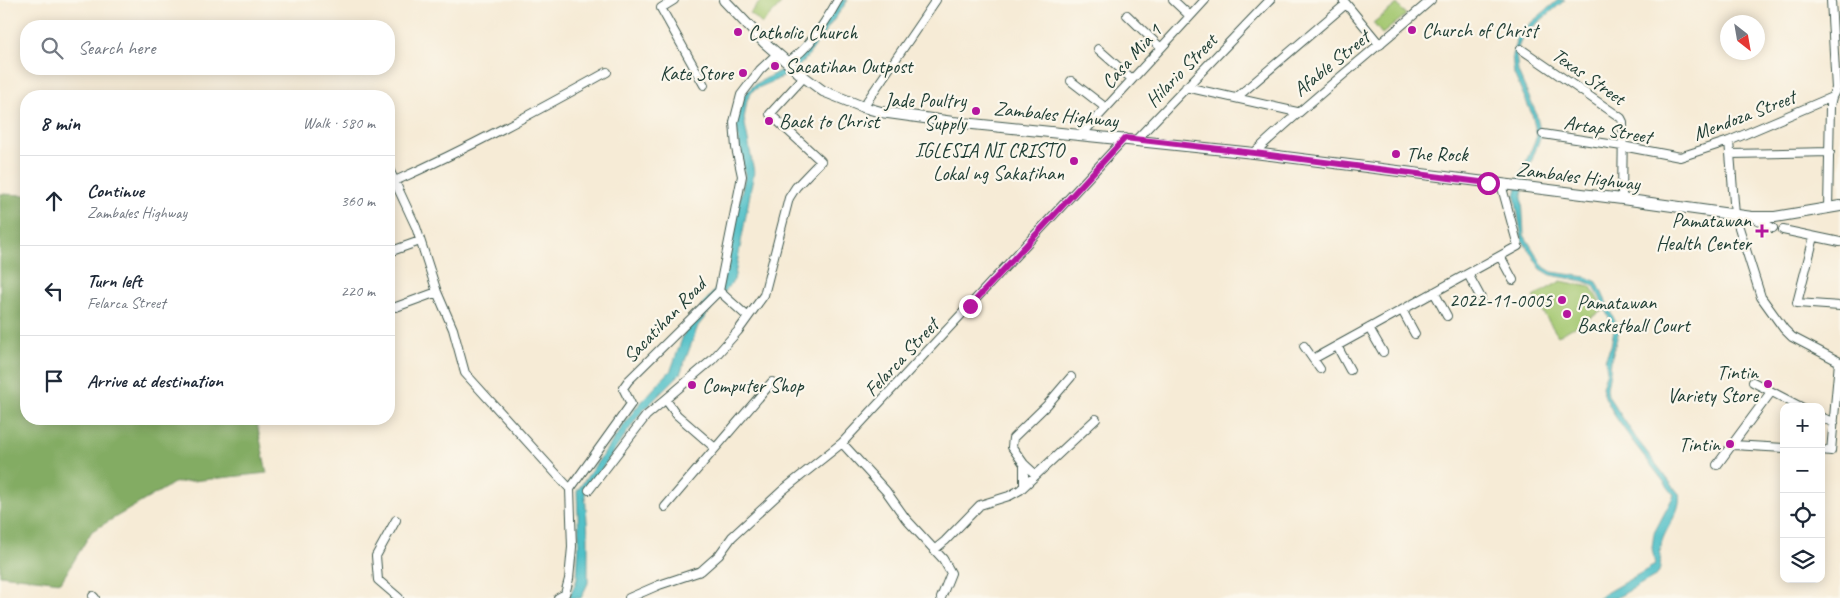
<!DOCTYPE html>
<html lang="en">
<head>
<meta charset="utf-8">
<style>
  :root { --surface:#fff; --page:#f2f2f3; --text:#1f2937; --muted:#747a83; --line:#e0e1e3 }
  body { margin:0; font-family:Caveat,sans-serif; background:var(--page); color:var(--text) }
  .controls { position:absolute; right:15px; bottom:15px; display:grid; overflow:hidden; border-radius:10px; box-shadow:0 2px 12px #0003 }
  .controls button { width:45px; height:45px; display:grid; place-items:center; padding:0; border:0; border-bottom:1px solid var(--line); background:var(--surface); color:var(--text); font:25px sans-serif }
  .compass { position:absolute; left:1720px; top:15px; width:45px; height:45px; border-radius:50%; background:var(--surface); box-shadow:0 2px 12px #0003; rotate:149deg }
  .stop { position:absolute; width:15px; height:15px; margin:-11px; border:4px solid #b5179e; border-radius:50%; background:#fff }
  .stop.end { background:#b5179e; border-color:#fff; box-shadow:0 1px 5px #0008 }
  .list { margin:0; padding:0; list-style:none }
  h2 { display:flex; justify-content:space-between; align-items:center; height:65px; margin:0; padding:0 20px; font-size:21px }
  h2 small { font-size:16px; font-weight:400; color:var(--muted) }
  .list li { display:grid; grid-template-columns:32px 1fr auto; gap:15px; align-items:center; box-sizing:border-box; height:90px; padding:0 20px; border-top:1px solid var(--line) }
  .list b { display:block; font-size:19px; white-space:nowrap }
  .list p { margin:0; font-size:16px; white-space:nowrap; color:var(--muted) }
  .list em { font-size:16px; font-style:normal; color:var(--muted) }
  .icon { flex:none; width:28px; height:28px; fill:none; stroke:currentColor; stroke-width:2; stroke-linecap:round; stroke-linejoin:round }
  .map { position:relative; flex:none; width:1840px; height:598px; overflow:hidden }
  .search { position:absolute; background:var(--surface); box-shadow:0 2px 12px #0003; left:20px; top:20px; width:375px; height:55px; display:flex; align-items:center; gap:12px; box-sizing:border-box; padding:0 18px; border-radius:20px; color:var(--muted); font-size:19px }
  .panel { position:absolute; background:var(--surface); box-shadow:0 2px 12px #0003; left:20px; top:90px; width:375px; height:335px; border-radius:20px }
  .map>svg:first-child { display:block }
  .green { fill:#a4c871; stroke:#628252 }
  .forest { fill:#83ac63; stroke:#51744c }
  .water { fill:#51c0c7; stroke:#387e7e }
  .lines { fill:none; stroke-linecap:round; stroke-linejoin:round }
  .minor-casing { stroke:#3f574c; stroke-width:10 }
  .major-casing { stroke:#3f574c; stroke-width:12 }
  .minor { stroke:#fff; stroke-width:8 }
  .major { stroke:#fff; stroke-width:10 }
  .route { stroke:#b5179e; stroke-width:6 }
  .poi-dot { fill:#b5179e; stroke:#fbf7ec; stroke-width:2 }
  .labels { text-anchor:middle; stroke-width:4.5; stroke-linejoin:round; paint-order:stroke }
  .poi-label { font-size:20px; fill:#1f3d34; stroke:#fbf7ec; text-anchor:start }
  .street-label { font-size:20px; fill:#1f3d34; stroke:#fbf7ec }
</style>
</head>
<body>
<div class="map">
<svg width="1840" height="598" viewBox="0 0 1840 598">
  <rect width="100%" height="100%" fill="#fbf7ec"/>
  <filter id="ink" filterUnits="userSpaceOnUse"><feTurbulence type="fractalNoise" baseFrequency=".02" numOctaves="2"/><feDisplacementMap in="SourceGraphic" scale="10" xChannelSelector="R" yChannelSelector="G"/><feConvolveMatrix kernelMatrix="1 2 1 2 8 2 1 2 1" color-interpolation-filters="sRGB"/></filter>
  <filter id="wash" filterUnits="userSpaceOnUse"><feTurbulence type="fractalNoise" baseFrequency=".0096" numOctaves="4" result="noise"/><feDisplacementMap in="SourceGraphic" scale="20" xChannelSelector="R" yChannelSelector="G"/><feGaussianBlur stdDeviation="1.12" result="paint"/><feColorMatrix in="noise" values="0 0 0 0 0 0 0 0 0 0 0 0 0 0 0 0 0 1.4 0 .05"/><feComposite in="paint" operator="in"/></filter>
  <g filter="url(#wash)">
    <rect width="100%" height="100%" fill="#f6ebd6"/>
    <!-- green -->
    <path class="green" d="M762,0h16l3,4 -19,20 -12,-11z
      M1397,4l9,11 -24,19 -9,-11z
      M1561,281l30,6 13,23 -46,26 -25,-39z"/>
    <!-- forest -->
    <path class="forest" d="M0,194l26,1v224h230l11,54 -93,10 -82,48 -31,51 -61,-7z"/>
    <!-- water -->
    <path class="water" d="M839,0h9l-43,60 -13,13 -39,17 -6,10 -3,19 10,53 -20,108 -36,46 -18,48 -40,40 -55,79 3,42v48l-7,15h-13l6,-11 3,-8 2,-39 -2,-49 58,-82 36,-39 17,-48 33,-39 24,-107 -10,-56 8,-24 11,-11 35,-19z
      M1558,0h7l-42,35 -7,18 2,19 18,41 5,22 -16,44 -3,17 2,39 20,32 8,5 34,5 11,5 22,48 -8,30 -1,11 -3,17 1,8 28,42 43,56c3,18 -14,33 -18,51 -2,10 2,22 -4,30l-41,23h-19l58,-33 -3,-17 2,-15 20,-38 -43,-56 -16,-23 -10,-19 -3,-10 5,-17 -2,-11 6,-13 3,-17 -20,-44 -10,-4 -33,-6 -10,-6 -19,-29 -7,-44 4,-18 18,-42 -5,-22 -18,-40 -2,-19 7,-22z"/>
  </g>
  <g filter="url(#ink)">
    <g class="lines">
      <defs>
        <path id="minor" d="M674,0l-13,8 43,77
          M1173,0l17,16
          M1343,0l37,45
          M1127,15l34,33
          M1098,49l34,30
          M1521,49l100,69 2,4 -1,77
          M787,62c21,-11 39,-41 51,-62
          M1071,81l35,27
          M1186,87l111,25
          M1236,98l110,-94
          M863,107l73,-107
          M1082,134l123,-134
          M1543,134l79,12 58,11 49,-16 103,-44
          M1136,140l134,-140
          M1729,141l6,74 26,82 23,32 8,8 48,25
          M1254,153c57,-54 118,-101 177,-153
          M1730,154l100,-2
          M389,169l27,58 21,65 16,37 12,44 105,116
          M395,181c74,-33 142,-70 212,-109
          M1828,209l2,-103 2,-9 4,-8 -5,-89
          M1754,218l19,10
          M1783,230l57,12
          M1814,237l-17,66 43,3
          M389,252l31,-11
          M1500,256l13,24
          M1468,274l13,24
          M719,291l29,26
          M1434,292l13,24
          M396,307l41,-15
          M1402,310l13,24
          M1369,328l14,24
          M1304,346l16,23
          M1337,346l13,24
          M1313,359l205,-113 -17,-62
          M1753,382l48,25
          M666,400l11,15 38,33
          M1821,417l13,6
          M842,443l44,48 20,28 37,40 8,14 -10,25
          M1733,445l51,3
          M1821,450l10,1 8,-89
          M1717,465l54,-73
          M1036,475l60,-56
          M1024,486v-22
          M589,490l57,-74 66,-56 26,-29 26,-36 25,-97 7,-11 25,-26 -51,-47 34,-37
          M665,507l107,-125
          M396,520l-20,36 2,24 21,18
          M934,550l11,-9 35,-36 29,-9 11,-6 16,-15 -12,-11 -12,-17 1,-9 34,-33 24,-28
          M93,596l2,2
          M558,598l7,-4 4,-15 3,-32 -2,-58 61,-85 -8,-16 5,-7 91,-90 23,-115 -6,-28 -2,-26 7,-27 19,-25 17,-16
          M629,598l30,-13 42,-14 18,-16 13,-18 51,-47 59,-47 283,-305"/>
        <path id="major" d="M724,0l41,43 39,34 19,14 40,16 18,5 72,10 301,31 368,46 130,18h23l65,-11"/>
      </defs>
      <!-- minor casing -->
      <use href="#minor" class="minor-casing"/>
      <!-- major casing -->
      <use href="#major" class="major-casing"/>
      <!-- minor -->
      <use href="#minor" class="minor"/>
      <!-- major -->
      <use href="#major" class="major"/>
    </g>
  </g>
  <g class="lines" filter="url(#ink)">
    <!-- route -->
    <path class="route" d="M970,306l155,-168 129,15 234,30"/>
  </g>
  <!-- markers -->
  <g class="poi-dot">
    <circle cx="1412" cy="30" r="5"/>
    <circle cx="738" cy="32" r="5"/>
    <circle cx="775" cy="66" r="5"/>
    <circle cx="743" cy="73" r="5"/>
    <circle cx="976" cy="111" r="5"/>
    <circle cx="769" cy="121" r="5"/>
    <circle cx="1396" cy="154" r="5"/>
    <circle cx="1074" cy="161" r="5"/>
    <path d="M1759.5 223.5h5v5h5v5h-5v5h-5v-5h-5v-5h5z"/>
    <circle cx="1562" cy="300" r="5"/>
    <circle cx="1567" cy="314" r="5"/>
    <circle cx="1768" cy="384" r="5"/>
    <circle cx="692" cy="385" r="5"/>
    <circle cx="1730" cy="444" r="5"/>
  </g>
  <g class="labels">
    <!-- poi labels -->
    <g class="poi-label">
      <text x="1422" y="37">Church of Christ</text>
      <text x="748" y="39">Catholic Church</text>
      <text x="785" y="73">Sacatihan Outpost</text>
      <text x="733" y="80" text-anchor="end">Kate Store</text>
      <text x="966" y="107" text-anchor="end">Jade Poultry<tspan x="966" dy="23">Supply</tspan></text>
      <text x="779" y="128">Back to Christ</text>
      <text x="1064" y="157" text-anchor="end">IGLESIA NI CRISTO<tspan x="1064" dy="23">Lokal ng Sakatihan</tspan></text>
      <text x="1406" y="161">The Rock</text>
      <text x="1751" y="227" text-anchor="end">Pamatawan<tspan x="1751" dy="23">Health Center</tspan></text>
      <text x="1552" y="307" text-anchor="end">2022-11-0005</text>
      <text x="1577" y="309">Pamatawan<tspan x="1577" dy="23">Basketball Court</tspan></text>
      <text x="1758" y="379" text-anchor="end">Tintin<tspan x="1758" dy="23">Variety Store</tspan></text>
      <text x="702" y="392">Computer Shop</text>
      <text x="1720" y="451" text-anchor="end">Tintin</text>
    </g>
    <!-- street labels -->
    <g class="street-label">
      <text transform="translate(1131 56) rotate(-48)" y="7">Casa Mia 1</text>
      <text transform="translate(1331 63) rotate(-39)" y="7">Afable Street</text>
      <text transform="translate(1181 70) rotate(-46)" y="7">Hilario Street</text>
      <text transform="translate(1589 76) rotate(35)" y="7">Texas Street</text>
      <text transform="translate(1056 114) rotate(6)" y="7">Zambales Highway</text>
      <text transform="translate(1744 115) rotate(-21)" y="7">Mendoza Street</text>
      <text transform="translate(1608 129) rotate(10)" y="7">Artap Street</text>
      <text transform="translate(1578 176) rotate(7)" y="7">Zambales Highway</text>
      <text transform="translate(664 320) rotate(-46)" y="7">Sacatihan Road</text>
      <text transform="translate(901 357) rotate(-47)" y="7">Felarca Street</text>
    </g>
  </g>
</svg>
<div class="controls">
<button>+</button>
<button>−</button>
<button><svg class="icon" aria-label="locate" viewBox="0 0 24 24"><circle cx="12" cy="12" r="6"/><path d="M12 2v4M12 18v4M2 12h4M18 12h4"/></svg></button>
<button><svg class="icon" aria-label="layers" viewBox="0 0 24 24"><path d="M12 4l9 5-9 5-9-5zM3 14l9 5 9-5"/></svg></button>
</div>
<svg class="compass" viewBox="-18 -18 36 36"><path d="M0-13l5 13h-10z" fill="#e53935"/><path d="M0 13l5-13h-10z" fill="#747a83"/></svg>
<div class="stop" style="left:1488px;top:183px"></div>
<div class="stop end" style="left:970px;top:306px"></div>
<div class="search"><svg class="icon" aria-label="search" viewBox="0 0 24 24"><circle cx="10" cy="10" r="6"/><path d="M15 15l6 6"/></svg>Search here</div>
<section class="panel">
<h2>8 min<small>Walk · 580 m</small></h2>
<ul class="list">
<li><svg class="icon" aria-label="ahead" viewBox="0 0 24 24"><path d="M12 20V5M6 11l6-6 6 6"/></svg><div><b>Continue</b><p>Zambales Highway</p></div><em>360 m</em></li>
<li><svg class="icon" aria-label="left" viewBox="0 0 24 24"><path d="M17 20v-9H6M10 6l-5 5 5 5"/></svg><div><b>Turn left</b><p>Felarca Street</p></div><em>220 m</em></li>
<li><svg class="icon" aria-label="arrive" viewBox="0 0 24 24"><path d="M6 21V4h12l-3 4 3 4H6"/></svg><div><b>Arrive at destination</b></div></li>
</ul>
</section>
</div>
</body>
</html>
